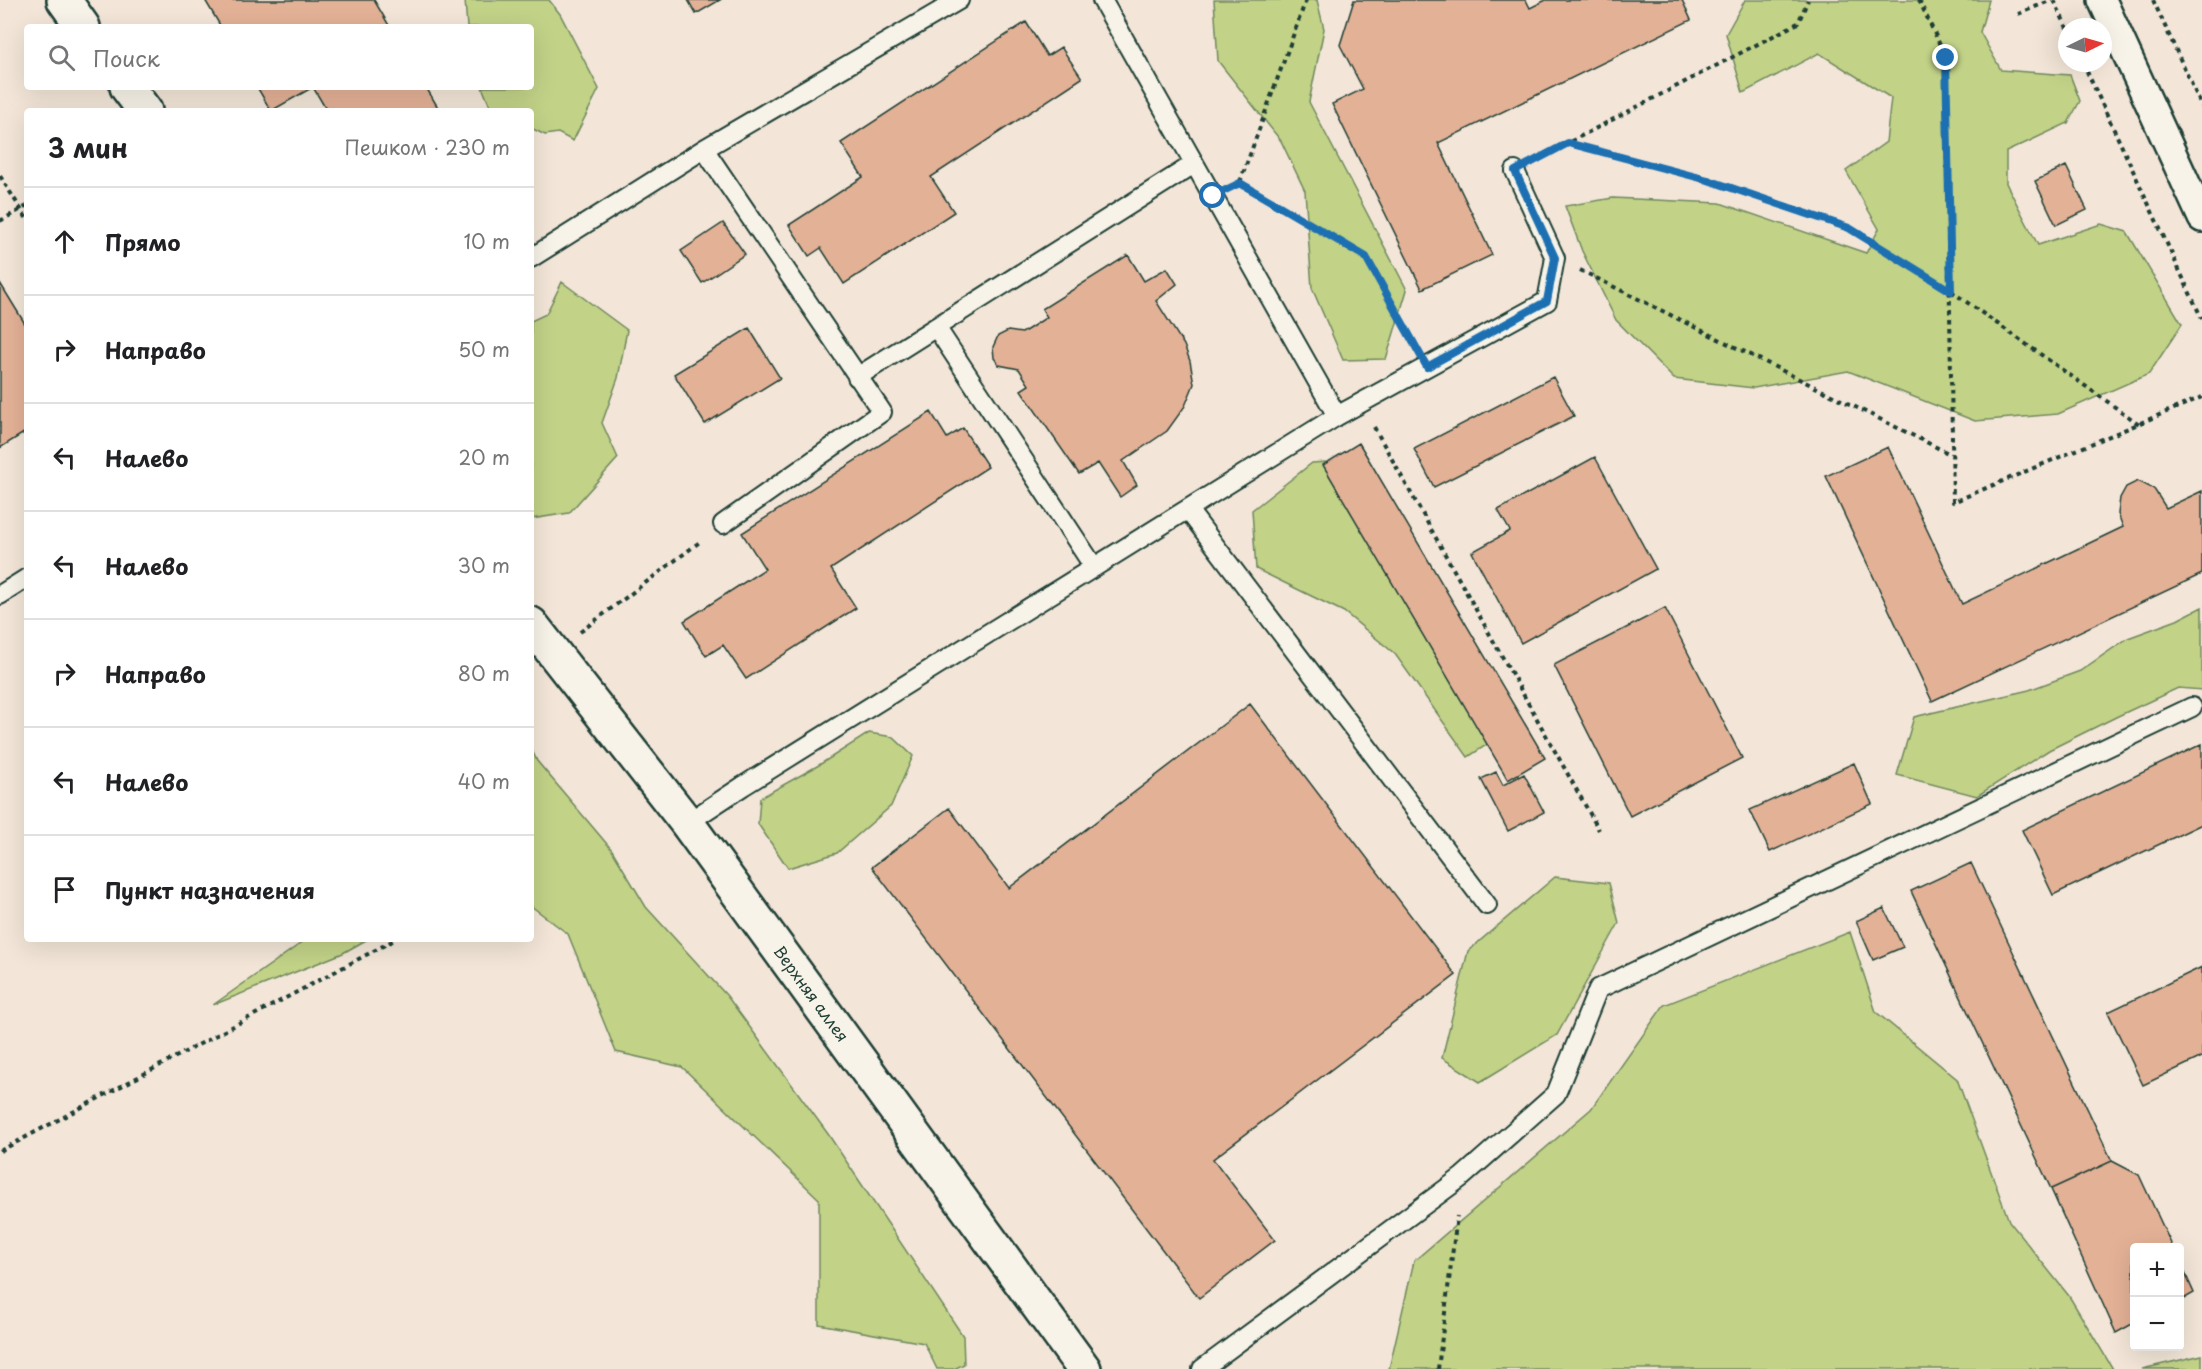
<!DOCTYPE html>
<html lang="ru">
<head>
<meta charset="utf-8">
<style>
  :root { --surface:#fff; --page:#f6f6f6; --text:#202124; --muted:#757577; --line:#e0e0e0 }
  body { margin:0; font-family:"Playpen Sans",sans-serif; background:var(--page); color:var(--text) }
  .controls { position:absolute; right:18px; bottom:18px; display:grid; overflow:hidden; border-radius:6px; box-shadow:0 6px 24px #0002 }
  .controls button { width:54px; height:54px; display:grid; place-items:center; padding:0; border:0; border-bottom:2px solid var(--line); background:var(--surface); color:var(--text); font:30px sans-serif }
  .compass { position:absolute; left:2058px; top:18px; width:54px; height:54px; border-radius:50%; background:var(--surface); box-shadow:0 6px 24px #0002; rotate:85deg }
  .stop { position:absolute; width:18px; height:18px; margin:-14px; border:4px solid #1f6fb2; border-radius:50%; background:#fff }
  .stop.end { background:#1f6fb2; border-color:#fff; box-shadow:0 2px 6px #0008 }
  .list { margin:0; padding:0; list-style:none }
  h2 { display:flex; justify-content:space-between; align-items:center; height:78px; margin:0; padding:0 24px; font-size:26px }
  h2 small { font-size:20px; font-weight:400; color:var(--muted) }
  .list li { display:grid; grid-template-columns:39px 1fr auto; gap:18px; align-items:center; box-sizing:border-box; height:108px; padding:0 24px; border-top:2px solid var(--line) }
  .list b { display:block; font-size:22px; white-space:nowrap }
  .list em { font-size:20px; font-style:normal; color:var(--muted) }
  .icon { flex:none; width:33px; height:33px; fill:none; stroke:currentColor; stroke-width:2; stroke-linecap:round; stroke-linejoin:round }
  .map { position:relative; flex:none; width:2202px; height:1369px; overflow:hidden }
  .search { position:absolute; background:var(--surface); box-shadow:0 6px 24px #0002; left:24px; top:24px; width:510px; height:66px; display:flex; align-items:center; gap:15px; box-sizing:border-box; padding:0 21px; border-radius:6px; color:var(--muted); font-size:22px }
  .panel { position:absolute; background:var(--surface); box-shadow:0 6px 24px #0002; left:24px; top:108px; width:510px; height:834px; border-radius:6px }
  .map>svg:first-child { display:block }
  .green { fill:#c2d287; stroke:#70885e; stroke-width:1.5 }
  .building { fill:#e3b196; stroke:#1f3d34; stroke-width:1.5 }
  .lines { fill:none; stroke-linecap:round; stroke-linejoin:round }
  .service-casing { stroke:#1f3d34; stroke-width:22 }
  .pedestrian-casing { stroke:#1f3d34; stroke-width:32 }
  .minor-casing { stroke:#1f3d34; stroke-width:38 }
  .path { stroke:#1f3d34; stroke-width:4; stroke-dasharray:4.5 4.5; stroke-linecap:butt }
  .service { stroke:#f7f3e8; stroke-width:18 }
  .pedestrian { stroke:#f7f3e8; stroke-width:27 }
  .minor { stroke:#f7f3e8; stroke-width:33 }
  .route { stroke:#1f6fb2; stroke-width:8 }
  .labels { text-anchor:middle; stroke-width:6; stroke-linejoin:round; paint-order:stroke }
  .street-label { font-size:16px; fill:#1f3d34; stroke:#f7f3e8 }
</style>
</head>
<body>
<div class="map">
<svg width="2202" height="1369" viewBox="0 0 2202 1369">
  <rect width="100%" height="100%" fill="#f3e6d8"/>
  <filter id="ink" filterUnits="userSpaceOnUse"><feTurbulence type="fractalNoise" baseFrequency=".0167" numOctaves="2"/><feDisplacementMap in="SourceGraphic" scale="12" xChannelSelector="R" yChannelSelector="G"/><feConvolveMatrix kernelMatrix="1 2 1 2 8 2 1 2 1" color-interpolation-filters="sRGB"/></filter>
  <g filter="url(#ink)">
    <!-- green -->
    <path class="green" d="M465,0h84l11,14 39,75 -26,52 -15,-8 -13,2 -14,-7v-17h-39l-10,-24h49v-60h-64z
      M1214,0h103l7,29 -15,73 98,188 -21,69 -43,1 -31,-72 -7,-97 -24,-50 -63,-80z
      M1745,0h244l-9,32 21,38 69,5 10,26 -12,22 -62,29v31l32,62 63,-21 26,8 55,92 -33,50 -91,40 -83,7 -127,-50 -94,17 -80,-9 -58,-59 -34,-69 -17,-45 48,-8 107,5 146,50 13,-24 -33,-58 40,-29 5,-44 -72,-45 -76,40 -17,-59z
      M562,282l65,48 -9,48 -16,45 16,35 -49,55 -38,6v-198l15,-7z
      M1355,460l136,282 -23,15 -73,-103 -51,-42 -88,-43 -4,-59 60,-47z
      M2202,607v83l-24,-2 -60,28 -69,34 -72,46 -80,-21 17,-58 115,-27 51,-19 48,-33 49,-18z
      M869,733l24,4 20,19 -22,50 -54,47 -49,15 -30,-44 2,-26 59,-33z
      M531,748l6,13 75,89 34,57 81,89 101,138 135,202 1,28 -10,5h-17l-13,-26 -105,-19v-125l-137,-132 -66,-15 -48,-118 -37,-28z
      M1555,877l54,6 10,40 -62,112 -77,47 -38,-24 26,-107z
      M1850,932l26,80 81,67 52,142 60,75 44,73h-724l25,-108 177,-152 73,-104z
      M307,939h61l-25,14 -130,52z
      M2202,1355v14h-60z"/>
    <!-- building -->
    <path class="building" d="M205,0h169l16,27h-169z
      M688,0h32l-24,14z
      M1354,0h172l4,8 16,-8h136l9,20 -253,123 54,112 -70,34 -90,-185 31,-15 -23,-44z
      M1026,22l21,34 14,-9 21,31 -151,99 23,35 -110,72 -23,-36 -12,8 -20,-31 74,-48 -22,-34z
      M257,87h169l14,24h-113l-14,-24 -42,24z
      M2066,166l21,44 -31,15 -21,-44z
      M723,223l22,31 -43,29 -21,-32z
      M1128,255l16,26 23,-13 10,16 -21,17 28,44 6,16 4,23 -9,22 -18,25 -44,30 14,24 -17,12 -22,-34 -19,11 -58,-84 8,-5 -10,-16 -20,-4 -5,-7 -1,-11 5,-11 10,-5 14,2 8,-5 17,-11 -5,-8z
      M0,283l27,44v104l-27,17z
      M749,328l31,50 -75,46 -31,-50z
      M1553,377l21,39 -140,71 -20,-38z
      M931,412l16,26 16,-10 25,39 -157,102 25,39 -110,71 -23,-34 -17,11 -22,-35 81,-52 -23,-36z
      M1359,443l186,315 -37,22 -185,-315z
      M1888,447l74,157 161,-77 -5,-13 2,-16 6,-11 12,-6 16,8 12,19 36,-17v83l-270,127 -106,-225z
      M1595,457l61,112 -135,74 -49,-91 38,-21 -12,-21z
      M1665,608l77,150 -112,58 -76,-151z
      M1250,704l206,271 -243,184 62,81 -76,58 -327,-431 77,-59 60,80z
      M2202,744v80l-149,71 -31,-65z
      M1854,763l18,41 -102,48 -20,-42z
      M1496,772l7,13 21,-11 20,38 -36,19 -27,-52z
      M1971,863l141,298 -61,28 -140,-298z
      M1884,908l19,39 -30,13 -17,-39z
      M2202,967v90l-59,28 -35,-73z
      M2112,1161l27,14 34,73h-39v75l-18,10 -65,-144z
      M2180,1262l14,31 -14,8z"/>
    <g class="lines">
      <defs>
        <path id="service" d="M704,149l178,263 -159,112
          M531,258l173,-109 255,-149
          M936,327l158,240
          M857,377l337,-213
          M1337,416l210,-115 8,-43 -40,-87
          M1188,510l299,395
          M0,595l27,-17
          M687,823l56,-37 594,-370 -235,-416
          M1202,1369l260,-192 94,-83 42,-105 594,-282"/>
        <path id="pedestrian" d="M2102,0l100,218"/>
        <g id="minor">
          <path d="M64,0l19,27"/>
          <path d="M127,87l18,24"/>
          <path id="s1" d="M531,624l156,199 397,546"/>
        </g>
      </defs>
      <!-- service casing -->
      <use href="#service" class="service-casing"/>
      <!-- pedestrian casing -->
      <use href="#pedestrian" class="pedestrian-casing"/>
      <!-- minor casing -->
      <use href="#minor" class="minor-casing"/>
      <!-- path -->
      <path class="path" d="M1919,0l27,58 7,444 249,-105
        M2054,0l13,28
        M2153,0l49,107
        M2018,14l34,-14
        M2083,63l119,256
        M1568,143l140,37 141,48 102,63 188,133
        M1539,158l259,-135 10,-23
        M0,176l27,43
        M1240,182l66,-182
        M1240,183l126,74 48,87
        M0,221l27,-15
        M1580,270l372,185
        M1374,427l225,403
        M580,632l121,-91
        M0,1151l396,-212
        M1438,1369l19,-153"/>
      <!-- service -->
      <use href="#service" class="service"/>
      <!-- pedestrian -->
      <use href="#pedestrian" class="pedestrian"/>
      <!-- minor -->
      <use href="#minor" class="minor"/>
    </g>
  </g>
  <g class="lines" filter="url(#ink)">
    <!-- route -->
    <path class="route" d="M1213,196l27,-13 126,74 61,110 120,-66 8,-43 -40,-87 53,-28 140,37 141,48 102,63 -5,-233"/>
  </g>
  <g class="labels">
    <!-- street labels -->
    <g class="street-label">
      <text dy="6" stroke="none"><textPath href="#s1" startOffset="464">Верхняя аллея</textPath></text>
    </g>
  </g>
</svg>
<div class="controls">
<button>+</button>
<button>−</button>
</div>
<svg class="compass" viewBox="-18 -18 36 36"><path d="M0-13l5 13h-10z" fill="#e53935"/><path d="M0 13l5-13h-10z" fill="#757577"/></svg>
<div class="stop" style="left:1213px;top:196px"></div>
<div class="stop end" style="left:1946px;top:58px"></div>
<div class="search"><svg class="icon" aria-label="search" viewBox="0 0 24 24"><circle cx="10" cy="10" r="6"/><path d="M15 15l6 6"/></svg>Поиск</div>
<section class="panel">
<h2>3 мин<small>Пешком · 230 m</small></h2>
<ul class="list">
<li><svg class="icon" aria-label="ahead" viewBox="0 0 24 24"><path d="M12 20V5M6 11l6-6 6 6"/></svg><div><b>Прямо</b></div><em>10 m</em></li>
<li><svg class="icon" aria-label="right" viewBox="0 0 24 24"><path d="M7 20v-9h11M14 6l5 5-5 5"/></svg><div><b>Направо</b></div><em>50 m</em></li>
<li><svg class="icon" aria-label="left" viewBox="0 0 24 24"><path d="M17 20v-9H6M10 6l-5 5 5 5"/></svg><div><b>Налево</b></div><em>20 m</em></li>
<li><svg class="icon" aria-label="left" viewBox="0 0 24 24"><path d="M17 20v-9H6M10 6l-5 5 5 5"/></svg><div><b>Налево</b></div><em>30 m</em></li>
<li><svg class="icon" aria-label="right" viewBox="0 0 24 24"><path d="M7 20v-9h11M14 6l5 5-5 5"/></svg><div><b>Направо</b></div><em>80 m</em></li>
<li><svg class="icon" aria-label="left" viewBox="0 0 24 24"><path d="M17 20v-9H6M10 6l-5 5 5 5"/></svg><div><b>Налево</b></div><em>40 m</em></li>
<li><svg class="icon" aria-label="arrive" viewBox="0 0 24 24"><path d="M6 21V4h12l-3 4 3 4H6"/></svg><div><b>Пункт назначения</b></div></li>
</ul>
</section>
</div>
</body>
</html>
